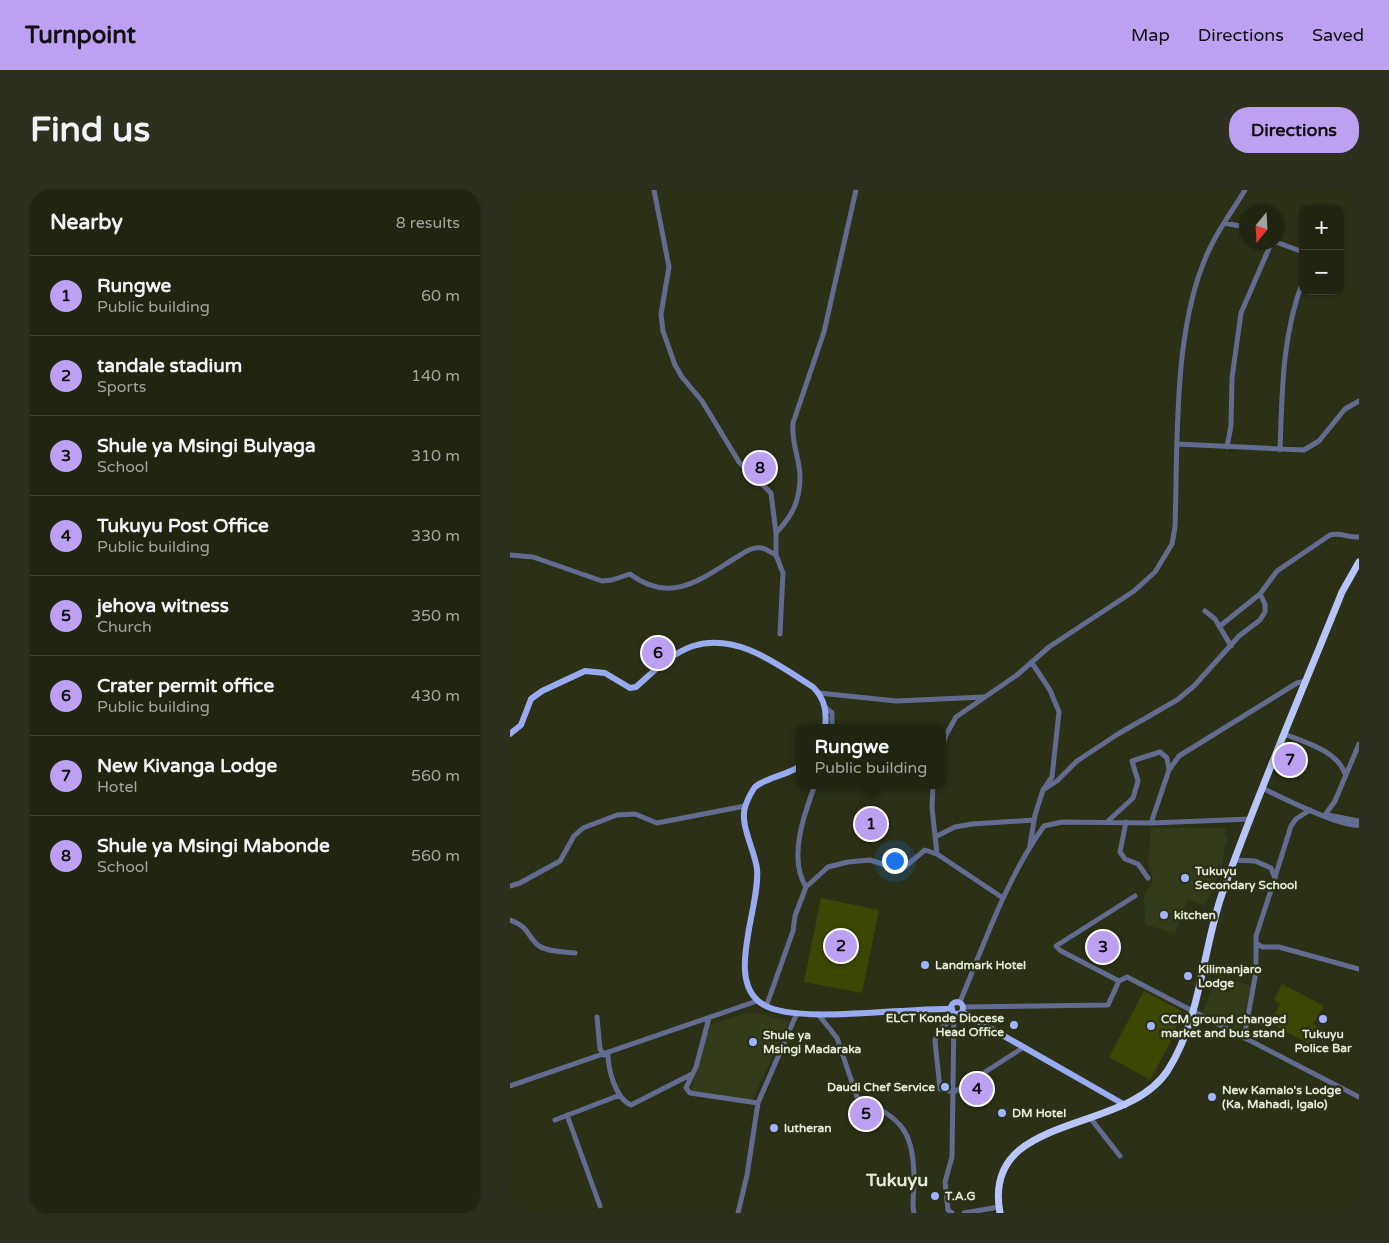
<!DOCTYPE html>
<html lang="en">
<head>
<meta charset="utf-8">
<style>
  :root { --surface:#202411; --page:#2d301f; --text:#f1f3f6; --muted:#a2a49f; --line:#3d4131; --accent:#bca0f2 }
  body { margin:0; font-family:"Varela Round",sans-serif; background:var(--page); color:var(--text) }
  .controls { position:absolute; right:15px; top:15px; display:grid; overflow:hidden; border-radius:10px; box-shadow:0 1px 4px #0004 }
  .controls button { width:45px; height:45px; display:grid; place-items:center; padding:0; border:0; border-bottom:1px solid var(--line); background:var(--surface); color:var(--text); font:25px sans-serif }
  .compass { position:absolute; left:729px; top:15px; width:45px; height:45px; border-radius:50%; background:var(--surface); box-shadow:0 1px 4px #0004; rotate:198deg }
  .you { position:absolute; left:384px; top:670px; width:18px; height:18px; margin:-12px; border:4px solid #fff; border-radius:50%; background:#1a73e8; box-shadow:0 0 0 8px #1a73e833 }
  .badge { display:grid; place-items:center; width:32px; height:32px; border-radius:50%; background:var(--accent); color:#111; font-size:16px; font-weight:700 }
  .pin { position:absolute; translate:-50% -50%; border:2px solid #fff; box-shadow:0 1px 5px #0006 }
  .popup { position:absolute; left:286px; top:534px; width:150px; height:65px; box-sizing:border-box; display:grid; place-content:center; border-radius:10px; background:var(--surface); filter:drop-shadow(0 1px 4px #0005); font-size:16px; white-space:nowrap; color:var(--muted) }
  .popup b { font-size:19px; color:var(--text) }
  .popup::after { content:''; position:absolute; left:50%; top:100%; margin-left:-10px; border:10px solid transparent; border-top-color:var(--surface) }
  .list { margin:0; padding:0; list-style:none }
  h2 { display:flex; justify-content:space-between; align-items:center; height:65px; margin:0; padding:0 20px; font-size:21px }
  h2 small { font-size:16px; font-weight:400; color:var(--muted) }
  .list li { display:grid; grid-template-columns:32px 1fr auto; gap:15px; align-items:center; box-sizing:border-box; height:80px; padding:0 20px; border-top:1px solid var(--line) }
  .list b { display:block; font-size:19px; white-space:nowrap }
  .list p { margin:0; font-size:16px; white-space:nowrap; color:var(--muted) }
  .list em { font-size:16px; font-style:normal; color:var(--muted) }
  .map { position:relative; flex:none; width:849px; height:1023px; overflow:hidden; border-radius:20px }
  header { display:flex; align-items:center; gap:30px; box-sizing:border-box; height:70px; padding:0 25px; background:var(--accent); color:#111 }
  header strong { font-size:24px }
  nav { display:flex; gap:28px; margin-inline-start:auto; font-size:18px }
  .intro { display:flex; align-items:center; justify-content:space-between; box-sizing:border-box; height:120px; padding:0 30px }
  h1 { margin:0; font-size:35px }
  .button { padding:12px 22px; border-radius:20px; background:var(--accent); color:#111; font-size:18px; font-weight:700 }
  main { display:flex; gap:30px; padding:0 30px }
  aside { flex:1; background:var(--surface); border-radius:20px; box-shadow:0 1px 4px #0004 }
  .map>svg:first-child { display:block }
  .built { fill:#343b1a }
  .green { fill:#3c4704 }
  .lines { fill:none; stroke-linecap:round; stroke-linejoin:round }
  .minor { stroke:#636c8e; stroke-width:5 }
  .major { stroke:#99aaf0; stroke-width:6 }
  .highway { stroke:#b8c5f8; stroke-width:7 }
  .poi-dot { fill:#a1b3fd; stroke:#2b3017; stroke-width:2 }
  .labels { text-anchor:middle; stroke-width:5; stroke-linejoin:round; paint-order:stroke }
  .poi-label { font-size:12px; font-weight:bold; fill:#e5e9d9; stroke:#2b3017; text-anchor:start }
  .district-label { font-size:18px; font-weight:bold; fill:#e5e9d9; stroke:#2b3017 }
</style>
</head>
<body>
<header>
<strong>Turnpoint</strong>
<nav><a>Map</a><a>Directions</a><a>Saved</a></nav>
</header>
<div class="intro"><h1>Find us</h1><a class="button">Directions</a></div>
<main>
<aside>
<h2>Nearby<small>8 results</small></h2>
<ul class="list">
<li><span class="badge">1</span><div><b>Rungwe</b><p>Public building</p></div><em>60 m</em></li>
<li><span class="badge">2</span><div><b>tandale stadium</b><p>Sports</p></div><em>140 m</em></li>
<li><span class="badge">3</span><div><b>Shule ya Msingi Bulyaga</b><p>School</p></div><em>310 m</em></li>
<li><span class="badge">4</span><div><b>Tukuyu Post Office</b><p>Public building</p></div><em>330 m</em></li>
<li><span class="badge">5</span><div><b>jehova witness</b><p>Church</p></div><em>350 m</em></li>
<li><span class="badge">6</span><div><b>Crater permit office</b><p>Public building</p></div><em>430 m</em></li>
<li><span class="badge">7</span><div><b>New Kivanga Lodge</b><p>Hotel</p></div><em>560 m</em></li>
<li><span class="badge">8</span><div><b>Shule ya Msingi Mabonde</b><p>School</p></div><em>560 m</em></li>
</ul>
</aside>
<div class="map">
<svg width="849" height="1023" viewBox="0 0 849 1023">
  <rect width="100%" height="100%" fill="#2b3017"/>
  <!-- built -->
  <path class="built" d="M641,638h75l-1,7 4,5 -4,3 -2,21 -18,42 -17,-7 -13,35 -30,-10 -1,-28 9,-14 -1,-7 -4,-9z
    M707,785l36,11 -15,46 -38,-12z
    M236,823h11l32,8 -37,80 -61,-10 18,-66z"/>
  <!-- green -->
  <path class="green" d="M311,708l58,12 -17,83 -58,-11z
    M772,794l42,22 -11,18 9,5 -9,17 -43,-23 10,-19 -6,-4z
    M634,801l38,20 -11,30 -21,39 -41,-23z"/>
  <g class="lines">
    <!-- minor -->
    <path class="minor" d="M144,0l15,77 -8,47 2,17 12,34 7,12 20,24 37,61 32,31 5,40v22l7,18 -3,61
      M714,33l22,4
      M766,52l27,10
      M668,254l126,6 15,-9 26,-32 14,-8
      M717,257l4,-21 1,-48 9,-65 29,-67 4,-4
      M770,260c2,-57 2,-115 23,-169
      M266,343c16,-17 24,-32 24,-56 0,-18 -9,-34 -7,-54l31,-91 32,-142
      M0,365l23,2 69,24 10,-1 18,-6c41,31 71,5 107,-17 7,-4 15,-11 25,-9 4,1 10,5 14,7
      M695,421l10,8 16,27
      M710,436l40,-32 17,-23 53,-36c11,-3 18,3 29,2
      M309,503l77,8 88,-4
      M315,517l7,6v15
      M774,544c20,8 54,17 61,40
      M432,558l4,-13 10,-18 61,-42 32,-28 85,-56 21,-19 17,-28 3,-17c3,-86 -3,-208 38,-285 9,-18 22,-35 32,-52
      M423,595l-1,23 5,46
      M752,598c19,9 80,40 97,37
      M533,600l14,-9 20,-20 41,-27 59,-34 17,-14 45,-50 21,-16 5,-8v-8l-5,-10
      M815,625l10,-14 24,-57
      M818,625l31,6
      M597,632l26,-24 5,-17 -6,-20 28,-9 7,6 2,12
      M616,632l-6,30 5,7 13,5 10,14
      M641,633l18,-53 10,-14 118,-73 9,-2
      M427,646l18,-9 17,-3 62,-4
      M520,655l5,-30 8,-25 9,-13 7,-65 -9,-22 -18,-27
      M725,670l20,1 16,7 4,10 -19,58v7l6,4h17l80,22
      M765,687l16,-51 5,-7 14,-9
      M0,696l10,-3 40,-22 14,-25 9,-8 34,-13 18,-1 22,9 88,-17
      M296,697c-18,-28 -2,-73 9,-102
      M0,730c20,7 17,17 29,26 10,6 25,6 36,7
      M609,791l-58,-30 -5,-5 79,-50
      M450,812c25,-60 46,-123 84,-176l18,-4 89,1 100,-4
      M256,817l27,-76 2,-15 11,-29 22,-20 20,-5 22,-2 31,10 24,-20 12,4 66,44
      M453,817l145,-2 11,-24 8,-4 232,120
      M308,824l19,24 20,59c43,22 56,30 57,81 1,12 -3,23 0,35
      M87,827l3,32 4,6
      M199,828l-13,49 -10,21 4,5 68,10
      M444,829c-10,6 -17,10 -19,22l5,48 14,3 70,-45
      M734,848l12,-66v-29
      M98,864c0,16 8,45 23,51l61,-31
      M0,896l247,-85
      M57,925l33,91
      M581,929l29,37
      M45,930l65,-25
      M228,1023l9,-38 11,-72 39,-90
      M442,1023l-4,-3 -3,-28 7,-25 2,-145
      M454,1023l35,-6"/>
    <!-- major -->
    <path class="major" d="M0,544l11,-9 10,-26 11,-8 43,-20 20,2 25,15 6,-1c17,-15 34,-33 57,-41 44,-14 85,19 120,41 12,12 14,25 12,41
      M290,576c-12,9 -35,12 -45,21 -3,4 -7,12 -9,17 -8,19 9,46 11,65 4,37 -34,114 7,136 35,20 143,2 188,4
      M441 818a6 6 0 1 1 12 0a6 6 0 1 1-12 0Z
      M452,822l163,93"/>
    <!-- highway -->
    <path class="highway" d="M490,1023c-19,-102 126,-77 168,-143 33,-52 34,-118 54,-176 36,-102 80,-202 120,-302l17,-30"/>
  </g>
  <!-- markers -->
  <g class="poi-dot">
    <circle cx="675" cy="688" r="5"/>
    <circle cx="654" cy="725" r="5"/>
    <circle cx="415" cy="775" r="5"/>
    <circle cx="678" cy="786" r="5"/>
    <circle cx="813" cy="829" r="5"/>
    <circle cx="504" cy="835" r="5"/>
    <circle cx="641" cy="836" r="5"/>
    <circle cx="243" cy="852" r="5"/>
    <circle cx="435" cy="897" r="5"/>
    <circle cx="702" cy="907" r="5"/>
    <circle cx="492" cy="923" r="5"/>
    <circle cx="264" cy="938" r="5"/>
    <circle cx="425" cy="1006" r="5"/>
  </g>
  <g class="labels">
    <!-- poi labels -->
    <g class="poi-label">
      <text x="685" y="685">Tukuyu<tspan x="685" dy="14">Secondary School</tspan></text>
      <text x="664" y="729">kitchen</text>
      <text x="425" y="779">Landmark Hotel</text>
      <text x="688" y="783">Kilimanjaro<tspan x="688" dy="14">Lodge</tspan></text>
      <text x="494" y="832" text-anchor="end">ELCT Konde Diocese<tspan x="494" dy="14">Head Office</tspan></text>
      <text x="651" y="833">CCM ground changed<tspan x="651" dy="14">market and bus stand</tspan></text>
      <text x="813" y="848" text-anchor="middle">Tukuyu<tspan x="813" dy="14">Police Bar</tspan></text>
      <text x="253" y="849">Shule ya<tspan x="253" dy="14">Msingi Madaraka</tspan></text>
      <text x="425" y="901" text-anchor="end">Daudi Chef Service</text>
      <text x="712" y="904">New Kamalo's Lodge<tspan x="712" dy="14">(Ka, Mahadi, Igalo)</tspan></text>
      <text x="502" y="927">DM Hotel</text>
      <text x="274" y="942">lutheran</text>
      <text x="435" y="1010">T.A.G</text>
    </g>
    <!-- district labels -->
    <g class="district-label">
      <text x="387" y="996">Tukuyu</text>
    </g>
  </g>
</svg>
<div class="controls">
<button>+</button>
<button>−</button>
</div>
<svg class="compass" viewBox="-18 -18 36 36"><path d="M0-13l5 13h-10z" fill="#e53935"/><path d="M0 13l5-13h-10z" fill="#a2a49f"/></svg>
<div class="you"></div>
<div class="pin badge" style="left:361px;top:634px">1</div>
<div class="popup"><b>Rungwe</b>Public building</div>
<div class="pin badge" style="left:331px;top:756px">2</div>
<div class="pin badge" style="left:593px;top:757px">3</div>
<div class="pin badge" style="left:467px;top:899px">4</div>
<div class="pin badge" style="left:356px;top:924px">5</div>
<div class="pin badge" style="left:148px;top:463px">6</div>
<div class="pin badge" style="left:780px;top:570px">7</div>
<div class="pin badge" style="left:250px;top:278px">8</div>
</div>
</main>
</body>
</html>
